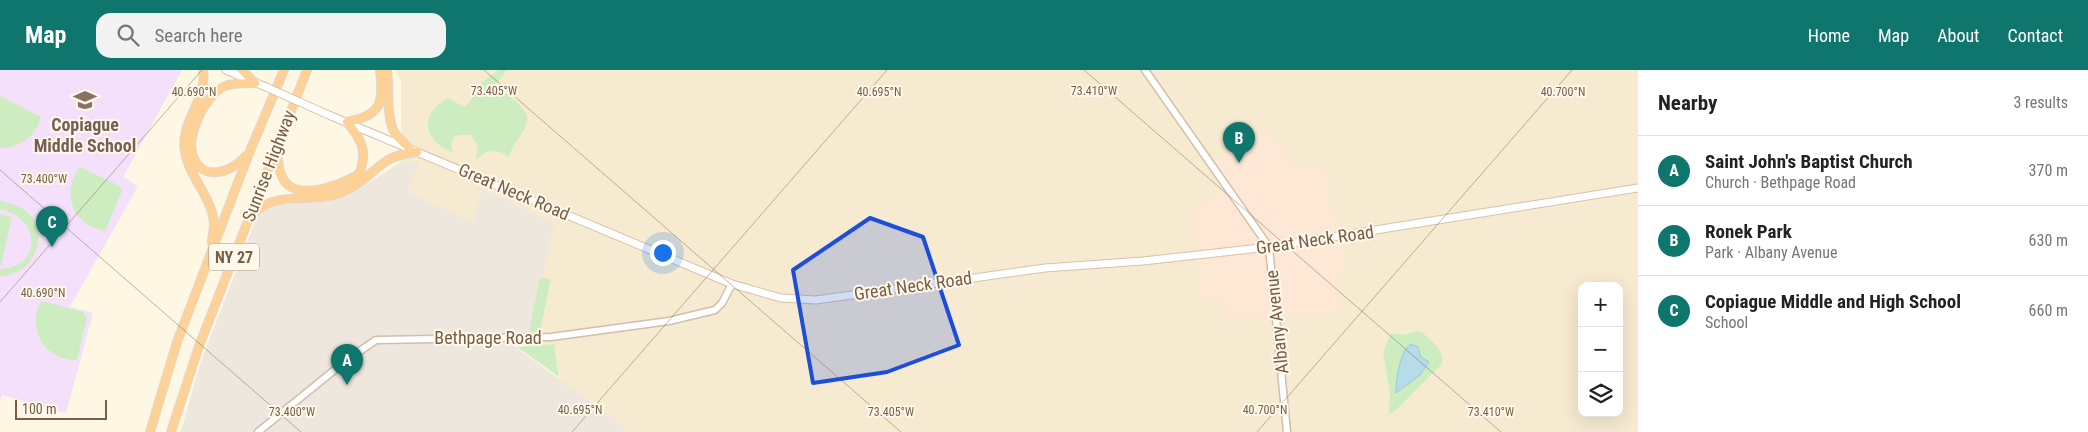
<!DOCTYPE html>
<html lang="en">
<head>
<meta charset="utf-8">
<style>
  :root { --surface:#fff; --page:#f2f2f2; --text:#222; --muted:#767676; --line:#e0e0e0; --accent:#0f766e }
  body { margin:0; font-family:"Roboto Condensed",sans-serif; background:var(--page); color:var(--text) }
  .controls { position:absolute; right:15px; bottom:15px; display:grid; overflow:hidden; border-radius:10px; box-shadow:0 5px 20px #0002 }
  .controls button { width:45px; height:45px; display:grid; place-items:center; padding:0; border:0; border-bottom:1px solid var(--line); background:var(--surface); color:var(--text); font:25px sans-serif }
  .scale { position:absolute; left:15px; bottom:12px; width:92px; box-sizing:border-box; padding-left:5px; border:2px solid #785e47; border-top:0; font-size:14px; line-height:18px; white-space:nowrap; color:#785e47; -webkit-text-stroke:4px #fff9eb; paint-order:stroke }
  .you { position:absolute; left:662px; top:182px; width:18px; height:18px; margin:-12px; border:4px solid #fff; border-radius:50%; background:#1a73e8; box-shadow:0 0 0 8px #1a73e833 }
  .badge { display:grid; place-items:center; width:32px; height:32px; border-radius:50%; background:var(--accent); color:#fff; font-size:16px; font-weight:700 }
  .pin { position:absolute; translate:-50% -41px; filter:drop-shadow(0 1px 2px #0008) }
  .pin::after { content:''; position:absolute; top:26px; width:18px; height:15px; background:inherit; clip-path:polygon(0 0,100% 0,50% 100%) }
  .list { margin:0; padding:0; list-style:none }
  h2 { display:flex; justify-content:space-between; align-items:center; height:65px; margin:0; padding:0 20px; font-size:21px }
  h2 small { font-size:16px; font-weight:400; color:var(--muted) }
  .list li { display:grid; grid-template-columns:32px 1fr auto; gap:15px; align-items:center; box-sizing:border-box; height:70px; padding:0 20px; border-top:1px solid var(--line) }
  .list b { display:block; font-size:19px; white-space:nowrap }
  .list p { margin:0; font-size:16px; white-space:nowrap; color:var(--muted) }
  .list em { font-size:16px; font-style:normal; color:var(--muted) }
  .icon { flex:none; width:28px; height:28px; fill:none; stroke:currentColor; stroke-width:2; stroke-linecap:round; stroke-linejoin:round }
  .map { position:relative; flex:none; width:1638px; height:362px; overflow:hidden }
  header { display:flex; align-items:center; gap:30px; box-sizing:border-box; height:70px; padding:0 25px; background:var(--accent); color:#fff }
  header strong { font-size:24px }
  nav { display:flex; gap:28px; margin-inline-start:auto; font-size:18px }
  .search { width:350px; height:45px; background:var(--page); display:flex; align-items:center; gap:12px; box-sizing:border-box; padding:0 18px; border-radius:15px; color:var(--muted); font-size:19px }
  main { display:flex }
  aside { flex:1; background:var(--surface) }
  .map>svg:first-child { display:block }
  .residential { fill:#f6ead1; fill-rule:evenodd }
  .commercial { fill:#ffe7d6 }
  .industrial { fill:#ede7de }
  .education { fill:#f4e0fa }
  .green { fill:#cdedc0 }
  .water { fill:#b6dbe9; stroke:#9bcadc }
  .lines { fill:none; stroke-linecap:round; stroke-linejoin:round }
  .tertiary-casing { stroke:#d0bfa9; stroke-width:9 }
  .secondary-casing { stroke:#d6c2a8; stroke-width:9 }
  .trunk-casing { stroke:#dfd8d3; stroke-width:10 }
  .tertiary { stroke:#fff; stroke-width:6 }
  .secondary { stroke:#fff; stroke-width:7 }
  .trunk { stroke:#fed197; stroke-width:8 }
  .secondary-bridge-casing { stroke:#d6c2a8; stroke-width:9; stroke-linecap:butt }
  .secondary-bridge { stroke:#fff; stroke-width:7 }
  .marked { fill:#1d4ed8; fill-opacity:0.2; stroke:#1d4ed8; stroke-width:4; stroke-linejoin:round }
  .ticks { fill:none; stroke:#785e47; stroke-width:1; stroke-opacity:0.45 }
  .labels { text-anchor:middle; stroke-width:4; stroke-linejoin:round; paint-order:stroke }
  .shield { fill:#fff9eb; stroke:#a08c78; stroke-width:1 }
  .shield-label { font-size:16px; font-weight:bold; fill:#785e47 }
  .education-label { font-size:18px; font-weight:bold; fill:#785e54; stroke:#fff9eb }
  .street-label { font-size:18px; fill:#785e47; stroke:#fff9eb }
  .ticks-label { font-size:12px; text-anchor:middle; fill:#785e47; stroke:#fff9eb; stroke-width:4; stroke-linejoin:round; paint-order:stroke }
</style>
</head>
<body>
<header>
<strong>Map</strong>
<div class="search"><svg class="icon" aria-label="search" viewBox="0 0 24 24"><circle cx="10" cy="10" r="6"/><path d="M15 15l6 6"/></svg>Search here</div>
<nav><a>Home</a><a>Map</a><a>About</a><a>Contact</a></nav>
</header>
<main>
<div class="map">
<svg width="1638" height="362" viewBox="0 0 1638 362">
  <rect width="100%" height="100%" fill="#fef7e3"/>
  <!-- residential -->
  <path class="residential" d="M395,0h1243v362h-1014l3,-4 -67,-48 -6,-36 -28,3 3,-15h11l11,-53 -11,-2 -56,-88 -11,34 -57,-27 -8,-7 12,-26 -19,-1v-81zM1264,56l27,39 33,3 12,71 10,32 -10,2 -107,-85zM1582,216h37v127h-37z"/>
  <!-- commercial -->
  <path class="commercial" d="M1265,56l26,39 33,3 12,71 5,-1 5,33 -10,2 6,39 -114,7 -3,-17 -25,-4 -5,-89 34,-21 -18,-25z"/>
  <!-- industrial -->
  <path class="industrial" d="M401,92h19l-12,27 8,7 57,26 10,-33 71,35 -25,119h-19l117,85 -3,4h-443l19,-68 57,-147 10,-10 80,-10z"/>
  <!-- education -->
  <path class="education" d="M0,0h182l-59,107 15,9 -68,121 23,6 -27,100 -64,-18 -2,6z"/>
  <!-- green -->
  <path class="green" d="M499,0h7l-6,10 -9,8c17,4 26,13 36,27 1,18 -14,25 -18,42l-9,-5 -13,-1 -11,9 2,-13 -7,-12h-11l-6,2 -3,9 2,7c-29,-13 -36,-37 -5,-55l16,9 5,-4 8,-17z
    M0,26l41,21c-5,19 -21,31 -41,31z
    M80,97l40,19 2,5 -17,40c-32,-5 -45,-39 -25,-64z
    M0,131c8,2 16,3 23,8 31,20 12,67 -23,67v-7c41,-1 43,-50 0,-60z
    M0,144l12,3 -11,49h-1z
    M540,207l11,2 -11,53h-11z
    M41,231l42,11 4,5 -10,43c-32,1 -51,-31 -36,-59z
    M1417,261l5,1c9,9 23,18 20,32l-46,46 -7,4 1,-21 -7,-40 8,-20 12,2z
    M554,274l5,33 -42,-30z"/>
  <!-- water -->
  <path class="water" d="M1411,274l7,3 3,10 8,5 -10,14 -23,17c0,-13 4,-43 15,-49z"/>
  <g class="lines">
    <defs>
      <path id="tertiary" d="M1145,0l124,177 18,185
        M258,362l90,-73 28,-19 175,-3 118,-16 46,-11 7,-7 10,-19"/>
      <path id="secondary" d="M226,0l40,17
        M331,46l401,168 49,14 35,2 229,-32 98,-7 126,-14 369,-59"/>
      <path id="trunk" d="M203,0c5,29 -24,52 -18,82 4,25 27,45 29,71 0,7 -2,14 -2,20
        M242,0l13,13
        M387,0c3,18 -1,39 5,57 2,8 11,15 17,21
        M277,78c1,12 1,28 11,37 17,14 55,-1 71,-11 9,-22 3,-34 -12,-52 35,-7 37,-19 33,-52
        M247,85c-16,19 -48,28 -55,-3 -5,-20 16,-62 36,-67 9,-2 19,-2 27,-2
        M252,146c20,-25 54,-14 82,-21 24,-7 32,-19 51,-33 9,-7 21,-8 32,-10
        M150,362l27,-90 73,-191 34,-81
        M171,362l28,-86 108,-276"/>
    </defs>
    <!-- tertiary casing -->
    <use href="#tertiary" class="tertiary-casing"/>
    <!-- secondary casing -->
    <use href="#secondary" class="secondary-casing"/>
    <!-- trunk casing -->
    <use href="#trunk" class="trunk-casing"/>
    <!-- tertiary -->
    <use href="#tertiary" class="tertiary"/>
    <!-- secondary -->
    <use href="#secondary" class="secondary"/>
    <!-- trunk -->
    <use href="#trunk" class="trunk"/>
    <defs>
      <path id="secondary-bridge" d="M266,17l65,29"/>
    </defs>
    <!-- secondary-bridge casing -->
    <use href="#secondary-bridge" class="secondary-bridge-casing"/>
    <!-- secondary-bridge -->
    <use href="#secondary-bridge" class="secondary-bridge"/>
  </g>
  <!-- marked area -->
  <path class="marked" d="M870,148l53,19 36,108 -72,27 -74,11 -20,-113z"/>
  <!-- ticks -->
  <path class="ticks" d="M484,0l417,362M1084,0l417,362M0,100l301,262M0,232l202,-232M572,362l315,-362M1257,362l315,-362"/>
  <!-- icons -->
  <defs>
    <symbol id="school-bare" viewBox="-9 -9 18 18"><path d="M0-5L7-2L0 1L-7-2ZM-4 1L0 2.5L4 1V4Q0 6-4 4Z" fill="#8d6e63" stroke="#fff9eb" stroke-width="2.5" paint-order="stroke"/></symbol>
  </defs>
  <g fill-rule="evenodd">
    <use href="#school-bare" x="69" y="14" width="32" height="32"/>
  </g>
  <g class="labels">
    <!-- shield labels -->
    <rect class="shield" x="209" y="173.5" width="50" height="27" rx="4"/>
    <g class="shield-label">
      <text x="234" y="193">NY 27</text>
    </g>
    <!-- education labels -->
    <g class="education-label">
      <text x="85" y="61">Copiague<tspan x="85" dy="21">Middle School</tspan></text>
    </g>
    <!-- street labels -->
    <g class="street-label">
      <text transform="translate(269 96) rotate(-69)" y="6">Sunrise Highway</text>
      <text transform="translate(514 122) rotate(23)" y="6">Great Neck Road</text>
      <text transform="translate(1315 170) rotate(-8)" y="6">Great Neck Road</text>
      <text transform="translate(913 216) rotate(-8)" y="6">Great Neck Road</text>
      <text transform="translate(1277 252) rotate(-96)" y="6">Albany Avenue</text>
      <text x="488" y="274">Bethpage Road</text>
    </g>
  </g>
  <g class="ticks-label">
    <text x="494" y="25">73.405°W</text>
    <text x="1094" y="25">73.410°W</text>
    <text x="194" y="26">40.690°N</text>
    <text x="879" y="26">40.695°N</text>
    <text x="1563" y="26">40.700°N</text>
    <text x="44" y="113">73.400°W</text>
    <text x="43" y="227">40.690°N</text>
    <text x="580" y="344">40.695°N</text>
    <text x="1265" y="344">40.700°N</text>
    <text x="292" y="346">73.400°W</text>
    <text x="891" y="346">73.405°W</text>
    <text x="1491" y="346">73.410°W</text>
  </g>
</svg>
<div class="controls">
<button>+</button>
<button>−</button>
<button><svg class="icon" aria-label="layers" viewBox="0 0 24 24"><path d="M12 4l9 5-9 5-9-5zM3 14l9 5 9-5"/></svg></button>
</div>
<div class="scale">100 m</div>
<div class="you"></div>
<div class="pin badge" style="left:347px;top:315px">A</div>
<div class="pin badge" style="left:1239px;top:93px">B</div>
<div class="pin badge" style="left:52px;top:177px">C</div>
</div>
<aside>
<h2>Nearby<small>3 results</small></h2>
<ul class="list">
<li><span class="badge">A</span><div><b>Saint John's Baptist Church</b><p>Church · Bethpage Road</p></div><em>370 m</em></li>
<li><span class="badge">B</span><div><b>Ronek Park</b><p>Park · Albany Avenue</p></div><em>630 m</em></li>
<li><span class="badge">C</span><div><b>Copiague Middle and High School</b><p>School</p></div><em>660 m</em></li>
</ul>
</aside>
</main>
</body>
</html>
